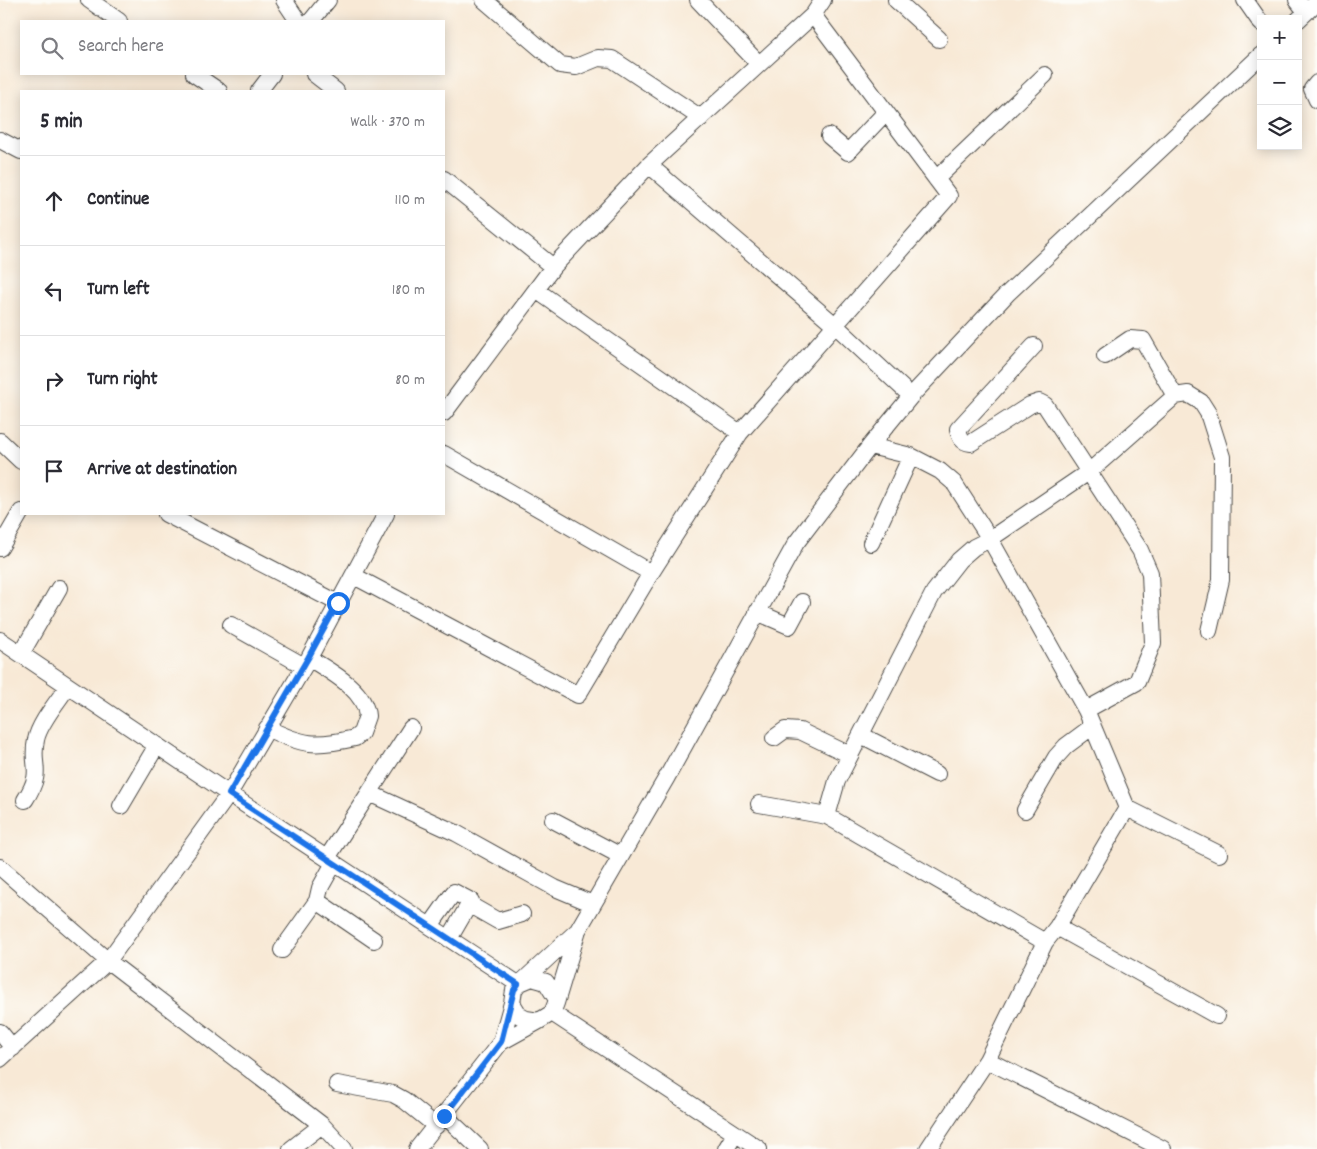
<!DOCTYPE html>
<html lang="en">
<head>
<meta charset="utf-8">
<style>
  :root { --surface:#fff; --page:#f2f2f3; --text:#2b2b33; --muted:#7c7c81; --line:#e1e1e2 }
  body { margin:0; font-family:Dekko,sans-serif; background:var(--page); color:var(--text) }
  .controls { position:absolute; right:15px; top:15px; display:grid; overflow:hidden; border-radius:0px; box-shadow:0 2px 12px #0003 }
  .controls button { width:45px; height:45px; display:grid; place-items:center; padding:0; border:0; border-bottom:1px solid var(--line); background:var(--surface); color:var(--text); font:25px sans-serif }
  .stop { position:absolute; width:15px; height:15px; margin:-11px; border:4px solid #1a73e8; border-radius:50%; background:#fff }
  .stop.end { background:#1a73e8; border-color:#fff; box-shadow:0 1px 5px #0008 }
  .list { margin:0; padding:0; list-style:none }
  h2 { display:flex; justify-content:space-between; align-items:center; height:65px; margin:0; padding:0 20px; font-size:21px }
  h2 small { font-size:16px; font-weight:400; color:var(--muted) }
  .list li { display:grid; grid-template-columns:32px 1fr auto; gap:15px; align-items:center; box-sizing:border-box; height:90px; padding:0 20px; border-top:1px solid var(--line) }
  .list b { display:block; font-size:19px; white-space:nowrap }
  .list em { font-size:16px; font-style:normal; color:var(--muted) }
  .icon { flex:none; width:28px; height:28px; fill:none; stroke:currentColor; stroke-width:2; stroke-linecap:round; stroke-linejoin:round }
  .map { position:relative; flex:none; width:1317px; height:1149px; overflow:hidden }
  .search { position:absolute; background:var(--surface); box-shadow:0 2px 12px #0003; left:20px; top:20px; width:425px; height:55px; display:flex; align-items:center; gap:12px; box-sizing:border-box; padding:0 18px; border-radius:0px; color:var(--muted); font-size:19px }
  .panel { position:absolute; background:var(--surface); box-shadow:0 2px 12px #0003; left:20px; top:90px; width:425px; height:425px; border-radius:0px }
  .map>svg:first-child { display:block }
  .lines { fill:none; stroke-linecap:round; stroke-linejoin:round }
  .minor-casing { stroke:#4a4845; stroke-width:18 }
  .minor { stroke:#fff; stroke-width:16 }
  .route { stroke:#1a73e8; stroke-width:6 }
</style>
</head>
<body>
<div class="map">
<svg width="1317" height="1149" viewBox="0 0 1317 1149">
  <rect width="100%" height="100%" fill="#fdfcf7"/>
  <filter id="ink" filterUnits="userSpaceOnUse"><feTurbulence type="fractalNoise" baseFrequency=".02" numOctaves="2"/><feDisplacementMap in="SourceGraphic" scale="10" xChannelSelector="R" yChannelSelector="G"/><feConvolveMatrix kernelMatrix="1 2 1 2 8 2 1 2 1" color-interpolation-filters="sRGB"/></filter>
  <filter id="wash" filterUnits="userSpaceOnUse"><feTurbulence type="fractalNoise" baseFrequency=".0096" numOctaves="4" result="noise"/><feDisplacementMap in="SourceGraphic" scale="20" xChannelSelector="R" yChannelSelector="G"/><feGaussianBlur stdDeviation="1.12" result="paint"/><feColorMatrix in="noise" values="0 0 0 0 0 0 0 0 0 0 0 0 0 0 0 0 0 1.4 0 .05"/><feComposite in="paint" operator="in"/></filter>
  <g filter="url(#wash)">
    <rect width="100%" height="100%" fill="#f8e9d6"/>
  </g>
  <g filter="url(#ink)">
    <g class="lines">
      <defs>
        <path id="minor" d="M89,0l30,21
          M284,0l14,21
          M484,0l76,65 16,2 22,-9 14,1 89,59
          M698,0l61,64
          M896,0l43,39
          M1245,0l16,23
          M1297,0l9,12
          M1298,20l19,-18
          M311,21l17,-21
          M194,74l25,17
          M314,74l22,17
          M1317,83l-5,6 5,11
          M259,91l13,-17
          M829,136l19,16 38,-40
          M0,140l21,11
          M649,165l186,160 76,71
          M444,179l109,88
          M936,179l109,-104
          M536,290l204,143
          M1034,346l-76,83c2,8 3,13 13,14l59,-38 9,-3 6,3 95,145 10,23 3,70 -16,39 -51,28
          M1105,356l25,-17 13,1 32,56
          M444,413l109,-146 96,-102 164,-150 10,-15
          M0,441l21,20
          M870,446l41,10 29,15 14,12 36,56 96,171 41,98 92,46
          M444,454l207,119
          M166,514l172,89
          M871,543l40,-87
          M0,548l21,-36
          M354,576l224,119 73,-122 89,-140 209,-237 -136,-181
          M757,612l32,14 13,-24
          M231,625l73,41
          M0,640l229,154 289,190
          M21,654l38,-66
          M267,728c36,18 49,19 88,10l6,-5 6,-17c-2,-27 -38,-45 -58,-58
          M861,735l76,39
          M774,738l11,-8 15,1 50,24
          M369,793l87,40 99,55 38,16
          M25,800c20,-31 5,-33 11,-60 3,-17 23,-40 32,-54
          M759,804l68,12
          M121,806l36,-61
          M1025,810l31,-53 10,-11 27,-20
          M553,820l68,36
          M327,858l84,-130
          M0,867l108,94 214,164 22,24
          M317,901l57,39
          M470,905l28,16 24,-7
          M430,926l24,-34 17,9 -22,38
          M1057,927l160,89
          M1045,942l-218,-126 10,-35 97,-189 25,-32 15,-13 16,-8 100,-68 85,-75 13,-2 13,8 7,11 14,44 -1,123 -12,51
          M282,950l35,-49 3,-13 14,-25
          M524,980l52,-48
          M556,998l-10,-16 -14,-4 -14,6 -4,6 -2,13 8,13 6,3 13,2 13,-8 4,-10 22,-73 89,-153 129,-234 74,-97 41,-50 96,-102 254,-239
          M552,1013l207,136
          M0,1032l13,16
          M501,1042l38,-21
          M0,1059l108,-98 121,-167 80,-136 77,-144
          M987,1060l176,89
          M337,1084l56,10 11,6 32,26
          M444,1115l36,34
          M291,1149l31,-24
          M417,1149l84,-107 11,-39
          M726,1149l9,-15
          M928,1149l59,-89 58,-118 12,-15 70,-119"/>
      </defs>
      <!-- minor casing -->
      <use href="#minor" class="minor-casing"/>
      <!-- minor -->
      <use href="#minor" class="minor"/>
    </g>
  </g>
  <g class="lines" filter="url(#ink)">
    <!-- route -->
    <path class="route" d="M338,603l-30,55 -79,136 289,190 -4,6 -13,52 -57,74"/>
  </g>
</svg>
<div class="controls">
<button>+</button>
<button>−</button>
<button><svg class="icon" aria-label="layers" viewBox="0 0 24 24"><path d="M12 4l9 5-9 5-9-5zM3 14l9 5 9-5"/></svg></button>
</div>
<div class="stop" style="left:338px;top:603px"></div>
<div class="stop end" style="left:444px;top:1116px"></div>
<div class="search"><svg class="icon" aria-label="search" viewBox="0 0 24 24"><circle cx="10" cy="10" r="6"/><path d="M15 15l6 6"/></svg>Search here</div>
<section class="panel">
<h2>5 min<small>Walk · 370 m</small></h2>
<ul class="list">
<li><svg class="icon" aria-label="ahead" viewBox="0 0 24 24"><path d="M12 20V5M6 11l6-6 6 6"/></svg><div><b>Continue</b></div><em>110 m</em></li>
<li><svg class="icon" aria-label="left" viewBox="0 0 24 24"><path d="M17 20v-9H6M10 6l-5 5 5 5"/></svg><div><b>Turn left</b></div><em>180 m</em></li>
<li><svg class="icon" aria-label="right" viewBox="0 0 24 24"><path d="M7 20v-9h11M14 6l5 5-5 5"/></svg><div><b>Turn right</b></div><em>80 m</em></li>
<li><svg class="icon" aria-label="arrive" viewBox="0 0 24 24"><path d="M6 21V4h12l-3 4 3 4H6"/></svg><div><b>Arrive at destination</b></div></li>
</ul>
</section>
</div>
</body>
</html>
